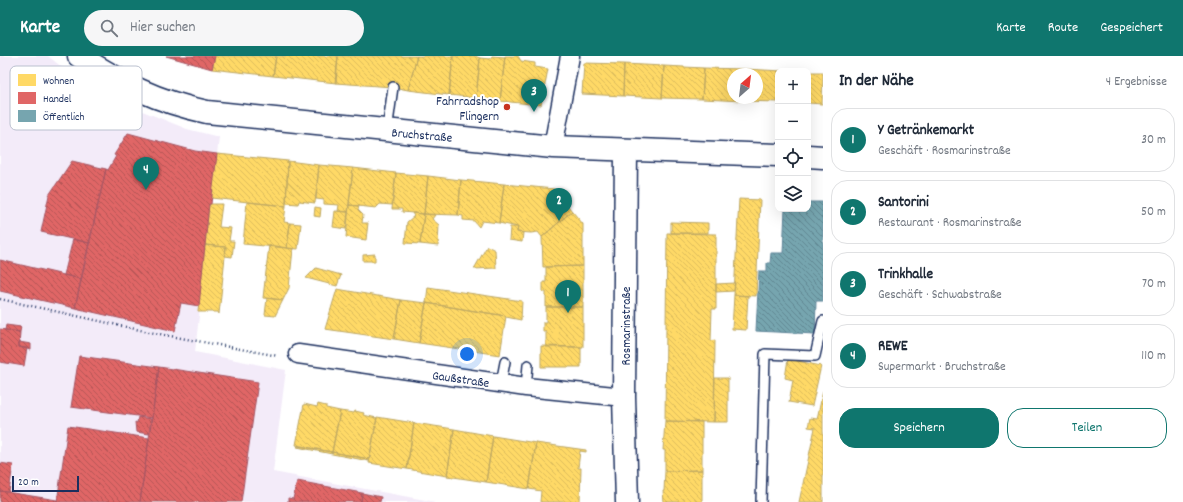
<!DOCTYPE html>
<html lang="de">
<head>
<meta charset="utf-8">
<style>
  :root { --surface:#fff; --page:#f6f6f7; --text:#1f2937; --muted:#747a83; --line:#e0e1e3; --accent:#0f766e }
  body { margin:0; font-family:Dekko,sans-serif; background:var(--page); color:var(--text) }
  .controls { position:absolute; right:12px; top:12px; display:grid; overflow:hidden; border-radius:8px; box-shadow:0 4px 16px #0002 }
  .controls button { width:36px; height:36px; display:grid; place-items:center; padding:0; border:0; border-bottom:1px solid var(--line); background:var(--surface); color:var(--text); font:20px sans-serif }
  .compass { position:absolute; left:727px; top:12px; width:36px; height:36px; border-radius:50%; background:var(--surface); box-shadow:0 4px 16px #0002; rotate:28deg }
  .scale { position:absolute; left:12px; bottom:10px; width:67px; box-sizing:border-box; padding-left:4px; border:2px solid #1b2f5e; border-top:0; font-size:11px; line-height:14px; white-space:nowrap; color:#1b2f5e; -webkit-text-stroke:3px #fff; paint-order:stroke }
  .you { position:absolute; left:467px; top:298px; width:14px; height:14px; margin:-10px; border:3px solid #fff; border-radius:50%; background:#1a73e8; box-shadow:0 0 0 6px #1a73e833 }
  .badge { display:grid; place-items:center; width:26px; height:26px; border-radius:50%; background:var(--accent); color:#fff; font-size:13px; font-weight:700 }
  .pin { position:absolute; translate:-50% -33px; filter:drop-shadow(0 1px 2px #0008) }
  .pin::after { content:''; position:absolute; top:21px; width:14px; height:12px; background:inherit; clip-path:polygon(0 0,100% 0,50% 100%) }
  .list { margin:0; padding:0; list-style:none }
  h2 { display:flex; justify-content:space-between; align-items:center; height:52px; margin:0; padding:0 16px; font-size:17px }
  h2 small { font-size:13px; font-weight:400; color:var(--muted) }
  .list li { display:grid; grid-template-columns:26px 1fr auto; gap:12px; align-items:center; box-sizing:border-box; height:64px; margin:0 8px 8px; padding:0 8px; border:1px solid var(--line); border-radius:16px }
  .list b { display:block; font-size:15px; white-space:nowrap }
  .list p { margin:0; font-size:13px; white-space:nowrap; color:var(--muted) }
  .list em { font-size:13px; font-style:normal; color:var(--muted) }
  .actions { display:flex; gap:8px; padding:12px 16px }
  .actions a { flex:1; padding:9px 0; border:1px solid var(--accent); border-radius:16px; text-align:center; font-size:14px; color:var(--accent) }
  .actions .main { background:var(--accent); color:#fff }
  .icon { flex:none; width:22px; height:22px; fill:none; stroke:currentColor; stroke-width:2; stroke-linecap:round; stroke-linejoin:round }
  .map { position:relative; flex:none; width:823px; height:446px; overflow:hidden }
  header { display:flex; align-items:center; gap:24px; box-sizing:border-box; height:56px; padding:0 20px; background:var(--accent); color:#fff }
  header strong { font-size:19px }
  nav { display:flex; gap:22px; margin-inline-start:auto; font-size:14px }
  .search { width:280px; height:36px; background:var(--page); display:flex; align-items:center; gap:10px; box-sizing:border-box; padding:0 14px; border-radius:22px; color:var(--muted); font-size:15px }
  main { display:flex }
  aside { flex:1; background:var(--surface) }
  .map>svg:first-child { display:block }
  .built { fill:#f3ebf9 }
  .homes { fill:url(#homes-back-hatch); stroke:#bba664 }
  .shops { fill:url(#shops-back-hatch); stroke:#a55664 }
  .public { fill:url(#public-back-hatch); stroke:#5b8297 }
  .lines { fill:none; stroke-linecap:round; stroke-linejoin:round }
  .lane-casing { stroke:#1b2f5e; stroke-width:12 }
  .street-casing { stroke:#1b2f5e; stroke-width:21 }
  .secondary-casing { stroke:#1b2f5e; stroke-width:25 }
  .path { stroke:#1b2f5e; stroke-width:2.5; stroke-dasharray:1 3; stroke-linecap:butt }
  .lane { stroke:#fff; stroke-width:9 }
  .street { stroke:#fff; stroke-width:18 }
  .secondary { stroke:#fff; stroke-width:22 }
  .poi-dot { fill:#c8321e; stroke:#fff; stroke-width:1.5 }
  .labels { text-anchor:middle; stroke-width:4; stroke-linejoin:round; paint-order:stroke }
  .poi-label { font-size:13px; fill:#1b2f5e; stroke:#fff; text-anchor:end }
  .street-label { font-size:13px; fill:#1b2f5e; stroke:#fff }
  .key { fill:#fff; stroke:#bbc1cf; stroke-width:1 }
  .key-label { font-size:11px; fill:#1b2f5e }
</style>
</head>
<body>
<header>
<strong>Karte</strong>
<div class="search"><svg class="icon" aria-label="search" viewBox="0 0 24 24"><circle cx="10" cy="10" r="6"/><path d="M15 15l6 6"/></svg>Hier suchen</div>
<nav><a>Karte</a><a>Route</a><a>Gespeichert</a></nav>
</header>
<main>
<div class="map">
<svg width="823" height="446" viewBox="0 0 823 446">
  <defs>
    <pattern id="homes-back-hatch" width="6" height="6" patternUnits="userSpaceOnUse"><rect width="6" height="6" fill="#ffd966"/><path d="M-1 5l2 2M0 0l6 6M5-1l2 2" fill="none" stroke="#dabb5b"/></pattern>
    <pattern id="shops-back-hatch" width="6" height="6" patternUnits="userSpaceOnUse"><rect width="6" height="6" fill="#e06666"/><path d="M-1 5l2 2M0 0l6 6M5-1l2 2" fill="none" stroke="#b55457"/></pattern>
    <pattern id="public-back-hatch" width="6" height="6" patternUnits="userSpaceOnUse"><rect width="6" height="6" fill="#76a5af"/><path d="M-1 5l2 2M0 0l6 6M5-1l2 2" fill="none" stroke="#608792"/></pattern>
  </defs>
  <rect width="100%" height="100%" fill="#fff"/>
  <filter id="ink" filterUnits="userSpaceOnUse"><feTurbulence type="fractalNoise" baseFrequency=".025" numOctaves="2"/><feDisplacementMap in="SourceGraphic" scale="8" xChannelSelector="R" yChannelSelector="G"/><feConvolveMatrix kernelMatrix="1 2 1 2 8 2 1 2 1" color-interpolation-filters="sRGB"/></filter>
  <g filter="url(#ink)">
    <!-- built -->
    <path class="built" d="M0,0h48l15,12 72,40 52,21 32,8 -24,215 91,18 -13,102 163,30h-436z"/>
    <!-- homes -->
    <path class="homes" d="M215,0h61l-3,20 -61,-7z
      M276,0h62l-2,27 -63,-7z
      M338,0h79l-9,34 -15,-3 -58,-4z
      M417,0h36l-4,39 -41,-5z
      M453,0h22l5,2 -4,40 -27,-3z
      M492,0l13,1 -5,44 -24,-3 4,-40 10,1z
      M505,0h13l3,5 14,2v4l13,2 -7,36 -41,-4z
      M584,7l40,1 -1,32 -41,-2z
      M624,8l40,2 -2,32 -39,-2z
      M664,10l40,2 -2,31 -40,-1z
      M704,12l40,1 -1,5h-10v24h9v3l-40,-2z
      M744,13l39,2h-5v31l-36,-1v-3h15v-24h-14z
      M808,16h15l-1,32 -14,-1z
      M217,98l71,7 -2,45 -75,-8z
      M288,105l31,4 -4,38 -16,-2 -1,3 -12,-1z
      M319,109l34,3 -5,44 -10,-1 1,-6 -15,-1v-4l-8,-1z
      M353,112l43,5 -4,32 -12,-1 -4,4 -27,-3z
      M396,117l32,3 -4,38 -22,-2v-3h-10z
      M428,120l33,4 -3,35 -34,-1z
      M461,124l43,4 -5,39 -17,-2 -3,6 -5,-6 -11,-1v-4l-5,-1z
      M504,128l50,5 18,22 -30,26 -4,-5 -7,1 -14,-1 1,-5 -19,-4z
      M739,143l21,1 -4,96 -22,-1z
      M247,146l39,4 -2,16 6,1 -3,25 -44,-4z
      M209,148h13l-3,23 12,1 -2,13h5l-2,16 -7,-1 1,-9 -21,-2z
      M349,149l10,1 -1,4 5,5 -1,8h6l-2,17 -20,-3z
      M315,151l6,1 -1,9 -6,-1z
      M335,155l13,1 -2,17 -13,-2z
      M572,155l11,13v42l-40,1 -1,-30z
      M412,157l12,1 -4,30 -15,-1 2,-21 7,-6z
      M424,158l11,1 -3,4 7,6 -1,21 -18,-2z
      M671,166l37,1v10h-37z
      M290,167l11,1 -3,25 -11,-1z
      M510,171h8l-1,5 6,1 -1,9 -13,-2z
      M667,177l49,1v75h-4l-1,32 4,-1 -1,82 -49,-1z
      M205,189l21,2 -7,67 -1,-2h-20z
      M269,189l24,4 -4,39 -6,12 -20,-2z
      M487,190l8,4 1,18 -22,1z
      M375,198v7h-12v-6z
      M583,210v41h-37v-15h-3v-10h3v-15z
      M316,212l25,7 -4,11 -31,-8z
      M735,227l-1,8 -18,1v-8z
      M428,231l94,14 -1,19 -15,-3v-1l-80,-13z
      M337,233l64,11 -7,39 -69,-10z
      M734,239l14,1 -2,34 -14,-1z
      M267,242l16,2 -8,16 -10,-1z
      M401,244l25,3 -7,40 -25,-4z
      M426,247l80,13 -6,39 -81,-12z
      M546,251h37v40h-37v-15h-3v-10h3z
      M541,290l40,1v20h-40z
      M788,303l33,7 -9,40 -23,-4 4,-22 -8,-2z
      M715,322h13v44h-14z
      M823,335v111h-24l16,-74 -7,-1 2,-9 7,1z
      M304,348l13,3 1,-3 8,2v2l14,3 -8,41 -36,-7z
      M340,355l14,2 1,-2 9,2 -1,2 14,3 -8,41 -37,-7z
      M377,361l37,6 -7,46 -38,-6z
      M665,365l37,1v48l-37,1v-21h-2z
      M414,367l40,6 -7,47 -40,-7z
      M454,373l39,7 -7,46 -39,-6z
      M493,380l43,7 -7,46 -43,-7z
      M536,387l50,7v2l-6,-1 -2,17h3l-1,34h-40l1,-11 -12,-2z
      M298,390l34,6v2l-35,-7z
      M332,396l37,7v2l-37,-7z
      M702,414v32h-38l-1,-11h1l1,-20z"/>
    <!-- shops -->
    <path class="shops" d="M166,0h49l-3,13z
      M128,77l67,18 22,3 -6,50h-2l-10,102 -18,-3 -6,28 -100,-23 31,-139 2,1 8,-14 -2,-1z
      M72,105l34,8 -17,74 -48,-11 8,-37z
      M73,183l16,4 -8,36 -17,-4z
      M0,204l81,19 -6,29 -75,-17z
      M6,269l15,2 -1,5 -15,-2z
      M0,273l20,3 -1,15 8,1 -3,18 -24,-4z
      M19,286l12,2v6l-12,-3z
      M79,300l80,11 -7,51 -81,-11z
      M159,311l99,15 -17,120h-101z
      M138,361l13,2 -2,15 -13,-2 -1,-10 2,1z
      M68,370l81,12 -9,64h-83z
      M0,407l13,2 -4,27 -9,-1z
      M297,425l65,12 -1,9h-73v-4l5,1z
      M0,435l57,9v2h-57z
      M362,437l19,4 -1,5h-19z"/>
    <!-- public -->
    <path class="public" d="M808,146h15v99h-7l-1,33 -59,-3 3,-60h8v-8h3l1,-10h12l2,-44h23z"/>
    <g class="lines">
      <defs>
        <path id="lane" d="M387,75l6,-44
          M501,327l4,-21
          M526,331l2,-22
          M761,446l4,-148 50,2 8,-35"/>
        <path id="street" d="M553,91l17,-91
          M298,298l228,33 98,10"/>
        <path id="secondary" d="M79,0c45,28 76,45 128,56l346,35 225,8
          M626,94l-2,247 3,105
          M808,100l15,1"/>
      </defs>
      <!-- lane casing -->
      <use href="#lane" class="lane-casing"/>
      <!-- street casing -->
      <use href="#street" class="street-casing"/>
      <!-- secondary casing -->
      <use href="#secondary" class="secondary-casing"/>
      <!-- path -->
      <path class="path" d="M0,243l149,33 129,24"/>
      <!-- lane -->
      <use href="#lane" class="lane"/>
      <!-- street -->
      <use href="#street" class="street"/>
      <!-- secondary -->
      <use href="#secondary" class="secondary"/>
    </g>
  </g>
  <!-- markers -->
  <circle class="poi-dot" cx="507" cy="51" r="4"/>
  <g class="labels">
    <!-- poi labels -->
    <g class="poi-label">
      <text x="499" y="49">Fahrradshop<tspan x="499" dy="15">Flingern</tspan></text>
    </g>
    <!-- street labels -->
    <g class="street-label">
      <text transform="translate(422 78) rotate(5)" y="5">Bruchstraße</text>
      <text transform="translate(625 270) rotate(-90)" y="5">Rosmarinstraße</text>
      <text transform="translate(461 322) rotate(8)" y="5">Gaußstraße</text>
    </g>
  </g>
  <!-- legend -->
  <rect x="10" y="10" width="132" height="64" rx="6" class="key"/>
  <rect x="18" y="18" width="18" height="12" fill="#ffd966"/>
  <rect x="18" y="36" width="18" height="12" fill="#e06666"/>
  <rect x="18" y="54" width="18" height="12" fill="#76a5af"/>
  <g class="key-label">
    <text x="43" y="28">Wohnen</text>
    <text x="43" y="46">Handel</text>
    <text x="43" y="64">Öffentlich</text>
  </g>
</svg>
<div class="controls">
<button>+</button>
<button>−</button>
<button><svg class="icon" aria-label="locate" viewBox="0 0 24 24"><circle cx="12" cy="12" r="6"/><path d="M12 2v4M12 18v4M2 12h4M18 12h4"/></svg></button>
<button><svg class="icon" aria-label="layers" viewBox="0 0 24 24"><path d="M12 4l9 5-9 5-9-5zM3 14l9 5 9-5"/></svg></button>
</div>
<svg class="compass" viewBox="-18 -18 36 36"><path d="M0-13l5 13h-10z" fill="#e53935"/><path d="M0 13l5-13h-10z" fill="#747a83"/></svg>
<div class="scale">20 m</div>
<div class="you"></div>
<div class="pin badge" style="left:568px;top:257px">1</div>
<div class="pin badge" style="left:559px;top:165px">2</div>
<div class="pin badge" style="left:534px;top:56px">3</div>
<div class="pin badge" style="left:146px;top:134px">4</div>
</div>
<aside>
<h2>In der Nähe<small>4 Ergebnisse</small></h2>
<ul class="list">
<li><span class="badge">1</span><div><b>Y Getränkemarkt</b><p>Geschäft · Rosmarinstraße</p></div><em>30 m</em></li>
<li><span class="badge">2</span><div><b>Santorini</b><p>Restaurant · Rosmarinstraße</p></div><em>50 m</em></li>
<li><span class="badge">3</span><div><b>Trinkhalle</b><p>Geschäft · Schwabstraße</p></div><em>70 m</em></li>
<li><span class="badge">4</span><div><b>REWE</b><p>Supermarkt · Bruchstraße</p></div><em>110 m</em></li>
</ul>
<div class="actions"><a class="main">Speichern</a><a>Teilen</a></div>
</aside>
</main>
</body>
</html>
